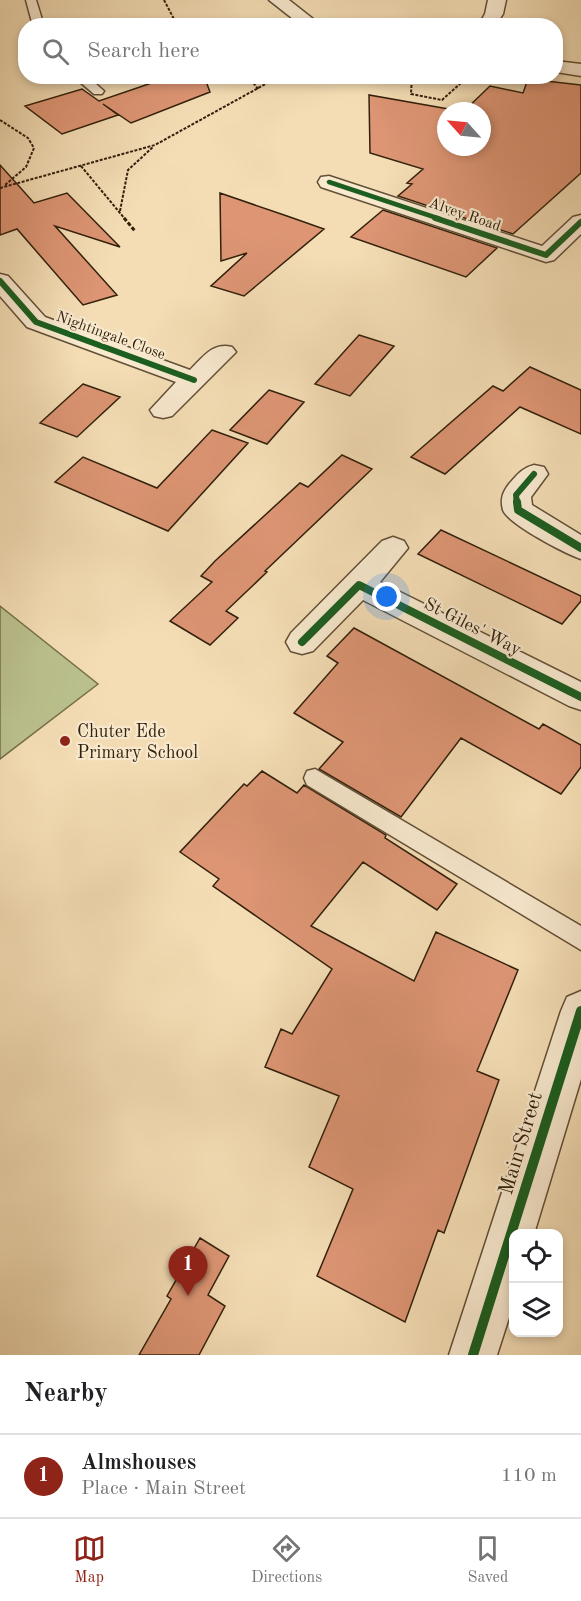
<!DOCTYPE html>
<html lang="en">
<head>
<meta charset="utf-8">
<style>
  :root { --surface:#fff; --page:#f2f2f2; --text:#202124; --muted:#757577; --line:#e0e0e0; --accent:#8f2418 }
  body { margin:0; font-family:"Old Standard TT",serif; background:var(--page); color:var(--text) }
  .controls { position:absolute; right:18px; bottom:18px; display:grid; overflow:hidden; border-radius:12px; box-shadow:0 3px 9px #0003 }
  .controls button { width:54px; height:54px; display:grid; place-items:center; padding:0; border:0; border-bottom:2px solid var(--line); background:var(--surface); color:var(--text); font:30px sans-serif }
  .compass { position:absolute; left:437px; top:102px; width:54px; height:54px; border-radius:50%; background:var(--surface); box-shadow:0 3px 9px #0003; rotate:297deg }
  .you { position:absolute; left:387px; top:597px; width:21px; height:21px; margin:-15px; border:4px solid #fff; border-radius:50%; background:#1a73e8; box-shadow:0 0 0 9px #1a73e833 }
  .badge { display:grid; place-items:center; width:39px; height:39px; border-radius:50%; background:var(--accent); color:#fff; font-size:20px; font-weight:700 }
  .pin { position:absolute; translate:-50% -50px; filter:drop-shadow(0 2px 3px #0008) }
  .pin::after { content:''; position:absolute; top:32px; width:21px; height:18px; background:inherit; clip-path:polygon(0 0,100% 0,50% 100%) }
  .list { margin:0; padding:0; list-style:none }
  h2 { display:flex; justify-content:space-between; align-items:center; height:78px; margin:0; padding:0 24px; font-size:26px }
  h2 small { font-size:20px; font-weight:400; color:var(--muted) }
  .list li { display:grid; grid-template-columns:39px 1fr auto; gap:18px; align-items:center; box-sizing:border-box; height:84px; padding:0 24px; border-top:2px solid var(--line) }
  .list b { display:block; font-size:22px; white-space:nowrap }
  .list p { margin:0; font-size:20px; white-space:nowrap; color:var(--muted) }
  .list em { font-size:20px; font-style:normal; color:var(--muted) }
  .icon { flex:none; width:33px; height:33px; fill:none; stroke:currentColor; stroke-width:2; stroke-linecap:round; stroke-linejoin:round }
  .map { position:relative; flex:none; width:581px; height:1355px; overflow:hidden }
  .search { position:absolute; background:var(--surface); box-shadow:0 3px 9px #0003; left:18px; right:18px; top:18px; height:66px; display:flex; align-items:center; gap:15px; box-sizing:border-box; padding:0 21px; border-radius:24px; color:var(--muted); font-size:22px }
  .sheet { height:162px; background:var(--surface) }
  nav { display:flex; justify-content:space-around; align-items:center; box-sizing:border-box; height:84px; border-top:2px solid var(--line); background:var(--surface); font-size:16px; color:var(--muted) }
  nav a { display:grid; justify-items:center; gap:3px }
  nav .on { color:var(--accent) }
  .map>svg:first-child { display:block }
  .green { fill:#bac18e; stroke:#76704c; stroke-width:1.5 }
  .building { fill:#dd9574; stroke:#31200b; stroke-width:1.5 }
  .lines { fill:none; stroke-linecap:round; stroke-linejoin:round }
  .service-casing { stroke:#624f36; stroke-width:3 }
  .minor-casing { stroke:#624f36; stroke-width:3 }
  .tertiary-casing { stroke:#624f36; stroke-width:3 }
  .path-far1 { stroke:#31200b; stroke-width:2; stroke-dasharray:3 1.5; stroke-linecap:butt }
  .path { stroke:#31200b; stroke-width:3; stroke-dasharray:4 2; stroke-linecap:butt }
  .service { fill:#f8e9cf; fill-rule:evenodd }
  .minor { fill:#f8e9cf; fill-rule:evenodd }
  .tertiary { fill:#f8e9cf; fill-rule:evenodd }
  .cycleway-far3-casing { stroke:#f8e9cf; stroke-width:7 }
  .cycleway-far2-casing { stroke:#f8e9cf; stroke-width:9 }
  .cycleway-far1-casing { stroke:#f8e9cf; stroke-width:11 }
  .cycleway-casing { stroke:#f8e9cf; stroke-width:14 }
  .cycleway-far3 { stroke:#1b5e20; stroke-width:4.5 }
  .cycleway-far2 { stroke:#1b5e20; stroke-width:6 }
  .cycleway-far1 { stroke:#1b5e20; stroke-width:8 }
  .cycleway { stroke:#1b5e20; stroke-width:10 }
  .poi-dot { fill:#8f2418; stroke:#f8e9cf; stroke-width:2 }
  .labels { text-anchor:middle; stroke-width:4.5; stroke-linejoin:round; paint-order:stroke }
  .far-street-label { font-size:15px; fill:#31200b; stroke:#f8e9cf }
  .street-label { font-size:18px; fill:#31200b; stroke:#f8e9cf }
  .poi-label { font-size:18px; fill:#31200b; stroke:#f8e9cf; text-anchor:start }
  .near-street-label { font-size:21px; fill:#31200b; stroke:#f8e9cf }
</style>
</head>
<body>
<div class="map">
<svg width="581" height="1355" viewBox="0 0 581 1355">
  <rect width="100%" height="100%" fill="#f4ddb5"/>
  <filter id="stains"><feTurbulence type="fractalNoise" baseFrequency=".00333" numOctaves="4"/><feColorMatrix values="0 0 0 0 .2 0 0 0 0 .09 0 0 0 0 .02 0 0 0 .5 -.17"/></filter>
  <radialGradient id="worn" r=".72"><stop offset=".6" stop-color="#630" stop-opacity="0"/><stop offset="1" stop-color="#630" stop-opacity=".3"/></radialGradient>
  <!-- green -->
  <path class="green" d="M0,606l98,78 -98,75z"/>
  <!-- building -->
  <path class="building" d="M172,76h32l6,16 -79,31 -28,-19 15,11 -56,19 -37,-28 57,-17 17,12z
    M528,79l53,6v88l-68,61 -115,-38 14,-12 -5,-1 16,-14 -53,-16 -1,-58 91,16h-14v36h36v-36h-18l26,-25 33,7z
    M0,165l34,38 33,-10 53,54 -65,-21 62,69 -34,10 -66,-76 -17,6z
    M220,193l67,23 37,13 -80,67 -33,-10 36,-33 -26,8z
    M383,210l114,38 -31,29 -115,-40z
    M359,335l35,11 -44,50 -35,-12z
    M530,367l51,23v44l-61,-27 -75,67 -34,-17 82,-71 10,5z
    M83,384l37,13 -43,40 -37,-14z
    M269,390l35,12 -37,42 -37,-14z
    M212,430l36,13 -80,88 -113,-49 28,-25 74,31z
    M342,455l30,14 -107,102 2,1 -41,39 12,7 -28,27 -40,-24 42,-39 -11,-6 14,-15 85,-78 8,4z
    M441,530l140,66v5l-19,23 -144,-70z
    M354,628l185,101 4,-5 38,21v22l-20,27 -100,-56 -60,79 -82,-48 24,-27 -49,-29 44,-50 -11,-7z
    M262,771l35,22 7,-8 82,50 -1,3 72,46 -20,26 -74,-48 -52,64 103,55 22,-49 82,38 -41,101 22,9 -55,153 -6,-3 -33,92 -88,-46 36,-87 -44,-22 30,-71 -74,-29 16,-38 11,5 40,-65 -119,-83 6,-7 -39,-27 64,-68 3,2z
    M200,1238l29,18 -21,39 17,11 -26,49h-60l32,-56 -4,-3z"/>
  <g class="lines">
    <defs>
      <path id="service" d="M26,0h10l8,26h-11z
        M73,76h14l17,15 -2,3h-8z
        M315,769l266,157v24l-274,-165 -3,-7 3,-7z"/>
      <path id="minor" d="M269,0h20l33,26h-20z
        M488,0h18l-3,14 -8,12h-17l7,-12z
        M556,61l25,3v12l-25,-4z
        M329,176l213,70 31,-29 8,-2v19l-27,26 -8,2 -225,-75 -3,-5 3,-5z
        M0,274l8,2 37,41 145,53c13,-13 23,-28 42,-23l4,5 -64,64 -9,2 -9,-2 -4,-6 26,-28 -149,-55 -27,-31z
        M534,465l10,2 4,7 -17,23 1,8 49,30v24c-15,-5 -73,-35 -78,-49 -3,-11 0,-18 6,-26 8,-9 13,-16 25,-19z
        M393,537l11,4 4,7 -28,34 201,100v28l-12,-4 -206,-106 -50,51 -11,3 -11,-3 -5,-9 5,-9 91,-92z"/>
      <path id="tertiary" d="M581,991v88l-47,155h-20v68l-17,53h-48l112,-344 6,-14z"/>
    </defs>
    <!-- service casing -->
    <use href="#service" class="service-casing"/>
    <!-- minor casing -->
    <use href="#minor" class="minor-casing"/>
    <!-- tertiary casing -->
    <use href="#tertiary" class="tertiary-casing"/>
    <!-- path-far1 -->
    <path class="path-far1" d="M164,0l11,21 6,5
      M248,76l10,13
      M412,76l-1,18 31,6 27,-24
      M0,120l28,18 6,10 -8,19 -21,18
      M81,166l44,53
      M0,188l155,-43 125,-69
      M120,211l8,-41 25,-23"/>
    <!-- path -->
    <path class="path" d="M124,218l11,13"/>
    <!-- service -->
    <use href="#service" class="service"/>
    <!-- minor -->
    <use href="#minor" class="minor"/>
    <!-- tertiary -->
    <use href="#tertiary" class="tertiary"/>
    <defs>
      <path id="cycleway-far3" d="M329,182l111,37"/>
      <path id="cycleway-far2" d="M435,218l111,37 35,-33
        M0,281l36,41 158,58
        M517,504l-1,-9 18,-21"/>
      <path id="cycleway-far1" d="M517,502l1,8 63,38
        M302,642l57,-57 222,112"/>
      <path id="cycleway" d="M473,1355l108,-344"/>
    </defs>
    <!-- cycleway-far3 casing -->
    <use href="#cycleway-far3" class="cycleway-far3-casing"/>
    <!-- cycleway-far2 casing -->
    <use href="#cycleway-far2" class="cycleway-far2-casing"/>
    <!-- cycleway-far1 casing -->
    <use href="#cycleway-far1" class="cycleway-far1-casing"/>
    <!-- cycleway casing -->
    <use href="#cycleway" class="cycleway-casing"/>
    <!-- cycleway-far3 -->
    <use href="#cycleway-far3" class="cycleway-far3"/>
    <!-- cycleway-far2 -->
    <use href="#cycleway-far2" class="cycleway-far2"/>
    <!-- cycleway-far1 -->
    <use href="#cycleway-far1" class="cycleway-far1"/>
    <!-- cycleway -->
    <use href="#cycleway" class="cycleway"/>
  </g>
  <!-- markers -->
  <circle class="poi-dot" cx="65" cy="741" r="6"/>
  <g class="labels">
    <!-- far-street labels -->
    <g class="far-street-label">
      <text transform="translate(465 214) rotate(19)" y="5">Alvey Road</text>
      <text transform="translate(111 335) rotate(20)" y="5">Nightingale Close</text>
    </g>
    <!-- street labels -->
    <g class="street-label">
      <text transform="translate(473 626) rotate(27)" y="6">St Giles' Way</text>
    </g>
    <!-- poi labels -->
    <g class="poi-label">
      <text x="77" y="737">Chuter Ede<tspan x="77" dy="21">Primary School</tspan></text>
    </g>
    <!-- near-street labels -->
    <g class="near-street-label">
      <text transform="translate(520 1143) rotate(-73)" y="7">Main Street</text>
    </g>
  </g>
  <rect width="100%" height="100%" filter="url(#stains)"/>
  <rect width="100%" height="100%" fill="url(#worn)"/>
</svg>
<div class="controls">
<button><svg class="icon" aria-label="locate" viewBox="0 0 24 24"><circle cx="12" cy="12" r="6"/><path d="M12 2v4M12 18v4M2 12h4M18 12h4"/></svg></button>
<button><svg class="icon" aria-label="layers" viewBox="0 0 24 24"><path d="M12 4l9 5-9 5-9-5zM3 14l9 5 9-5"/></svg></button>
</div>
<svg class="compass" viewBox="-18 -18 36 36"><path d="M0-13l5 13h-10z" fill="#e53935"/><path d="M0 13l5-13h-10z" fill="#757577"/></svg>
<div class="you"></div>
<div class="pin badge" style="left:188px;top:1296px">1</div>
<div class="search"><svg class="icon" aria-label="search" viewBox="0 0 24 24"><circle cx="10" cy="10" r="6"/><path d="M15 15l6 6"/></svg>Search here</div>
</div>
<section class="sheet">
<h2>Nearby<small></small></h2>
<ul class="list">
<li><span class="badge">1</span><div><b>Almshouses</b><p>Place · Main Street</p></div><em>110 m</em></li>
</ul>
</section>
<nav>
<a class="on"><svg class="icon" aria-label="map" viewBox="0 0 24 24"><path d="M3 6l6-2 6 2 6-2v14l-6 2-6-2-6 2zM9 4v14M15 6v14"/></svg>Map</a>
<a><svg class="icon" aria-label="directions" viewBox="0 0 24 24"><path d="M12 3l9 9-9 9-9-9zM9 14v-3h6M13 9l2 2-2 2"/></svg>Directions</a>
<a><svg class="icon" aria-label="saved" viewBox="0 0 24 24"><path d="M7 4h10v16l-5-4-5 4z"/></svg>Saved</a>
</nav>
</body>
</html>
